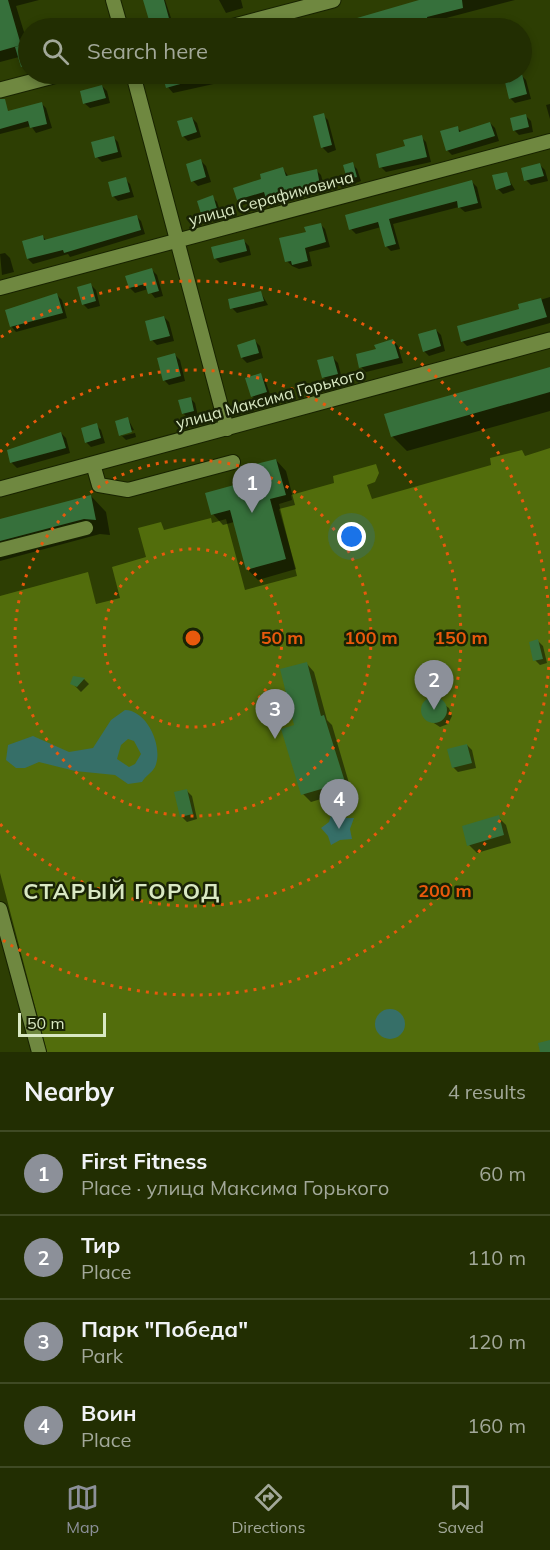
<!DOCTYPE html>
<meta charset="utf-8">
<style>
:root{--surface:#222e02;--page:#2a360c;--text:#f1f3f6;--muted:#a2a899;--line:#3f4a24;--accent:#8c9099}
body{margin:0;font-family:Mulish,sans-serif;background:var(--page);color:var(--text)}
.scale{position:absolute;left:18px;bottom:15px;width:88px;box-sizing:border-box;padding-left:6px;border:3px solid #d9e8c3;border-top:0;font-size:16px;line-height:21px;white-space:nowrap;color:#d9e8c3;-webkit-text-stroke:4px #192305;paint-order:stroke}
.you{position:absolute;left:352px;top:537px;width:21px;height:21px;margin:-15px;border:4px solid #fff;border-radius:50%;background:#1a73e8;box-shadow:0 0 0 9px #1a73e833}
.badge{display:grid;place-items:center;width:39px;height:39px;border-radius:50%;background:var(--accent);color:#fff;font-size:20px;font-weight:700}
.pin{position:absolute;translate:-50% -50px;filter:drop-shadow(0 2px 3px #0008)}
.pin::after{content:'';position:absolute;top:32px;width:21px;height:18px;background:inherit;clip-path:polygon(0 0,100% 0,50% 100%)}
.list{margin:0;padding:0;list-style:none}
h2{display:flex;justify-content:space-between;align-items:center;height:78px;margin:0;padding:0 24px;font-size:26px}
h2 small{font-size:20px;font-weight:400;color:var(--muted)}
.list li{display:grid;grid-template-columns:39px 1fr auto;gap:18px;align-items:center;box-sizing:border-box;height:84px;padding:0 24px;border-top:2px solid var(--line)}
.list b{display:block;font-size:22px;white-space:nowrap}
.list p{margin:0;font-size:20px;white-space:nowrap;color:var(--muted)}
.list em{font-size:20px;font-style:normal;color:var(--muted)}
.icon{flex:none;width:33px;height:33px;fill:none;stroke:currentColor;stroke-width:2;stroke-linecap:round;stroke-linejoin:round}
.map{position:relative;flex:none;width:550px;height:1052px;overflow:hidden}
.search{position:absolute;background:var(--surface);box-shadow:0 3px 9px #0003;left:18px;right:18px;top:18px;height:66px;display:flex;align-items:center;gap:15px;box-sizing:border-box;padding:0 21px;border-radius:33px;color:var(--muted);font-size:22px}
.sheet{height:414px;background:var(--surface)}
nav{display:flex;justify-content:space-around;align-items:center;box-sizing:border-box;height:84px;border-top:2px solid var(--line);background:var(--surface);font-size:16px;color:var(--muted)}
nav a{display:grid;justify-items:center;gap:3px}
nav .on{color:var(--accent)}
.map>svg:first-child{display:block}
.green{fill:#526d0c}
.water{fill:#366f68;fill-rule:evenodd}
.shadow{fill:#0007}
.building{fill:#36703b}
.lines{fill:none;stroke-linecap:round;stroke-linejoin:round}
.minor-casing{stroke:#182300;stroke-width:16}
.tertiary-casing{stroke:#182300;stroke-width:17}
.minor{stroke:#6f8840;stroke-width:14}
.tertiary{stroke:#6f8840;stroke-width:15}
.ring{fill:none;stroke:#e8590c;stroke-width:3;stroke-dasharray:3 6}
.labels{text-anchor:middle;stroke-width:5;stroke-linejoin:round;paint-order:stroke}
.street-label{font-size:16px;fill:#d9e8c3;stroke:#192305}
.district-label{font-size:22px;font-weight:bold;letter-spacing:1.5px;fill:#d9e8c3;stroke:#192305}
.centre{fill:#e8590c;stroke:#192305;stroke-width:3}
.ring-label{font-size:18px;text-anchor:middle;font-weight:bold;fill:#e8590c;stroke:#192305;stroke-width:5;stroke-linejoin:round;paint-order:stroke}
</style>
<div class="map">
<svg width="550" height="1052" viewBox="0 0 550 1052">
<rect width="100%" height="100%" fill="#2d3e03"/>
<!-- green -->
<path class="green" d="M550,448V1052H47L0,873V596L88,572L96,604L120,598L112,567L146,557L138,528L161,522L164,530L211,518L212,523L226,519L245,590L297,576L279,504L292,500L291,495L334,483L333,476L376,464L379,473L375,482L367,485L372,499L491,465L490,458L522,450L525,456Z"/>
<!-- water -->
<path class="water" d="M125,710C147,710 164,747 155,767C152,773 145,776 142,782L128,784L115,775L75,771L39,762L25,768H16L6,760L8,745L33,736L69,752L93,748L111,720ZM128,739L134,741L141,754L135,764L129,767L117,759L121,745Z
M332,811L342,818H354L350,829L352,839L340,840L331,845L328,836L321,828L329,822Z
M375 1024a15 15 0 1 1 30 0a15 15 0 1 1-30 0Z"/>
<!-- shadow -->
<path class="shadow" d="M0,0H39L16,6L28,45V63L25,64V67L28,66V73L22,66L19,57L0,62Z
M145,0H165L174,27L155,28Z
M219,0H241L243,8L226,13Z
M430,0H515L431,22L432,27L424,28H343L342,24Z
M98,25L102,28H86Z
M164,74H216L218,83L173,93L168,87Z
M521,75L526,80L531,99L515,103L510,98Z
M102,86L107,91L110,103L90,108L84,103Z
M41,103L46,108L52,128L36,133L31,126L0,134V115Z
M550,104V119L546,105Z
M323,115L328,120L336,150L328,153L323,148Z
M526,116L531,121L533,132L519,135L514,130Z
M192,118L197,123L201,137L188,141L183,136Z
M490,123L495,128L499,141L452,155L447,150L457,128L462,132Z
M113,137L118,142L122,157L102,162L97,157Z
M421,137L426,142L431,162L386,172L381,167Z
M201,161L206,166L211,182L198,186L193,181Z
M352,164L357,169L361,181L353,184L348,178Z
M540,165L545,170L548,181L531,185L526,180Z
M283,169L289,177L316,170L321,175L325,190L273,203L267,197L243,205L238,200Z
M505,173L515,190L503,194L498,189Z
M125,179L130,184L134,197L118,201L113,196Z
M472,182L477,187L482,208L465,212L459,207L393,224L400,249L391,251L386,246L381,227L356,234L351,229Z
M212,197L217,202L222,217L208,221L203,216Z
M136,216L141,221L145,234L70,257L68,254L33,264L28,259L43,237L47,241Z
M320,224L325,229L330,247L309,252L312,266L299,269L292,266L287,261L308,233Z
M244,241L249,246L251,255L220,263L215,258Z
M5,253L10,258L14,272L2,275L0,254Z
M152,270L157,275L163,296L155,298L148,289L135,293L130,288Z
M91,285L96,290L100,306L88,309L83,304Z
M261,293L268,305L237,313L232,308Z
M57,295L62,300L67,318L16,332L11,326Z
M550,297V323L467,346L462,341L521,310L520,306Z
M164,317L169,322L174,341L157,345L152,340Z
M436,330L441,335L445,351L429,356L424,351Z
M255,341L260,346L263,358L247,363L242,358Z
M393,341L398,346L403,363L366,372L361,367Z
M175,355L180,360L185,381L169,385L164,380Z
M333,358L338,363L342,379L329,382L323,377Z
M550,369V411L407,451L392,436Z
M260,375L265,380L271,397L257,401L252,396Z
M190,398L195,403L198,416L188,418L183,413Z
M128,419L134,430L122,433V436L121,435Z
M96,425L101,430L105,443L91,447L86,442Z
M61,433L66,438L70,453L17,468L12,463L8,451Z
M135,433L136,437L126,440L122,436Z
M276,460L286,471L295,505L279,509L296,569L258,580L247,569L234,522L223,525L213,514L258,480Z
M91,496L106,512L110,535L100,534L0,561V520Z
M538,641L543,646L547,663L540,665L535,660Z
M307,664L314,672L327,720L332,725L351,790L311,802L303,794L296,726Z
M73,679H84L89,684L81,692L72,683Z
M435,698L449,708L452,716L448,724L440,727L426,718L423,709L427,701Z
M467,745L472,750L476,768L458,772L453,767Z
M187,791L192,796L197,819L187,822L182,817L176,794Z
M498,817L506,825L511,843L477,853L469,845Z"/>
<!-- building -->
<path class="building" d="M0,0H8L21,45L0,51Z
M143,0H164L170,22L151,27Z
M419,0H462L463,8L427,17L428,22L404,27L403,23L383,28H333V25Z
M28,43V65L21,67L15,47Z
M162,74H209V76L166,88Z
M522,74L527,94L509,99L504,78Z
M102,85L106,98L83,104L80,91Z
M0,99H5L8,111L42,102L47,124L30,128L28,121L0,129Z
M324,113L332,145L321,148L313,116Z
M526,114L529,127L513,131L510,118Z
M192,117L197,132L182,137L177,121Z
M490,122L495,136L446,151L440,131L458,126L459,132Z
M422,135L427,157L379,168L376,154L405,146L403,140Z
M114,136L118,152L95,158L91,142Z
M201,159L206,177L191,182L186,164Z
M353,162L357,177L347,179L343,165Z
M540,163L544,176L524,181L521,168Z
M283,167L286,176L317,169L320,185L266,199L264,192L237,200L233,188L261,179L260,174Z
M507,172L511,185L496,190L492,175Z
M126,177L130,192L112,197L108,182Z
M472,180L478,203L458,208L457,201L389,219L396,244L385,247L378,222L349,230L345,215Z
M213,195L218,212L202,217L197,201Z
M137,215L141,230L64,253L63,250L27,259L22,241L43,235L44,240Z
M321,223L326,242L305,248L308,261L292,265L291,261L285,262L279,238L306,232L304,227Z
M244,239L247,251L214,259L211,247Z
M152,268L159,291L148,294L145,284L129,288L125,276Z
M91,283L96,301L82,305L77,287Z
M261,291L264,301L230,309L228,299Z
M57,293L63,313L10,327L5,310Z
M541,298L547,317L461,342L457,326L519,309L518,304Z
M164,316L170,336L150,341L145,321Z
M436,329L441,346L423,352L418,334Z
M255,339L259,353L241,358L237,345Z
M393,339L399,358L359,368L356,354L376,349L374,345Z
M175,353L181,376L163,381L157,358Z
M333,356L338,374L322,378L317,360Z
M550,367V392L391,437L384,414Z
M261,373L267,392L251,397L245,378Z
M191,397L194,411L182,414L178,400Z
M128,417L132,432L119,436L115,421Z
M97,423L101,438L85,443L81,428Z
M61,432L66,448L10,463L7,450Z
M276,459L286,495L270,499L286,559L246,570L230,510L211,515L205,493L256,479L252,465Z
M91,495L96,520L84,519L0,541V519Z
M538,639L543,659L533,661L529,642Z
M307,662L321,716L324,715L345,782L301,795L281,729L294,725L280,669Z
M73,676L85,678L77,687L70,684Z
M421 710a13 13 0 1 1 26 0a13 13 0 1 1-26 0Z
M467,744L472,763L452,768L447,749Z
M187,789L193,814L180,817L174,792Z
M499,815L504,835L467,846L462,826Z
M550,1040V1052H540L538,1043Z"/>
<g class="lines">
<!-- minor casing -->
<g class="minor-casing">
<path id="minor" d="M113,0L121,28
M133,74L227,429
M0,288L550,141
M93,464L99,485L128,490L233,462
M0,550L86,528
M0,909L39,1052"/>
</g>
<!-- tertiary casing -->
<g class="tertiary-casing">
<path id="tertiary" d="M227,28L333,0
M0,90L61,74
M0,489L550,340"/>
</g>
<!-- minor -->
<use href="#minor" class="minor"/>
<!-- tertiary -->
<use href="#tertiary" class="tertiary"/>
</g>
<!-- distance rings -->
<g class="ring">
<circle cx="193" cy="638" r="89"/>
<circle cx="193" cy="638" r="178"/>
<path d="M0 452A268 268 0 1 1 0 824"/>
<path d="M1 337A357 357 0 1 1 1 939"/>
</g>
<g class="labels">
<!-- street labels -->
<g class="street-label">
<text transform="translate(271 198) rotate(-15)" y="6">улица Серафимовича</text>
<text transform="translate(270 398) rotate(-15)" y="6">улица Максима Горького</text>
</g>
<!-- district labels -->
<g class="district-label">
<text x="122" y="899">СТАРЫЙ ГОРОД</text>
</g>
</g>
<circle cx="193" cy="638" r="9" class="centre"/>
<g class="ring-label">
<text x="282" y="644">50 m</text>
<text x="371" y="644">100 m</text>
<text x="461" y="644">150 m</text>
<text x="445" y="897">200 m</text>
</g>
</svg>
<div class="scale">50 m</div>
<div class="you"></div>
<div class="pin badge" style="left:252px;top:513px">1</div>
<div class="pin badge" style="left:434px;top:710px">2</div>
<div class="pin badge" style="left:275px;top:739px">3</div>
<div class="pin badge" style="left:339px;top:829px">4</div>
<div class="search"><svg class="icon" aria-label="search" viewBox="0 0 24 24"><circle cx="10" cy="10" r="6"/><path d="M15 15l6 6"/></svg>Search here</div>
</div>
<section class="sheet">
<h2>Nearby<small>4 results</small></h2>
<ul class="list">
<li><span class="badge">1</span><div><b>First Fitness</b><p>Place · улица Максима Горького</p></div><em>60 m</em></li>
<li><span class="badge">2</span><div><b>Тир</b><p>Place</p></div><em>110 m</em></li>
<li><span class="badge">3</span><div><b>Парк &quot;Победа&quot;</b><p>Park</p></div><em>120 m</em></li>
<li><span class="badge">4</span><div><b>Воин</b><p>Place</p></div><em>160 m</em></li>
</ul>
</section>
<nav>
<a class="on"><svg class="icon" aria-label="map" viewBox="0 0 24 24"><path d="M3 6l6-2 6 2 6-2v14l-6 2-6-2-6 2zM9 4v14M15 6v14"/></svg>Map</a>
<a><svg class="icon" aria-label="directions" viewBox="0 0 24 24"><path d="M12 3l9 9-9 9-9-9zM9 14v-3h6M13 9l2 2-2 2"/></svg>Directions</a>
<a><svg class="icon" aria-label="saved" viewBox="0 0 24 24"><path d="M7 4h10v16l-5-4-5 4z"/></svg>Saved</a>
</nav>
